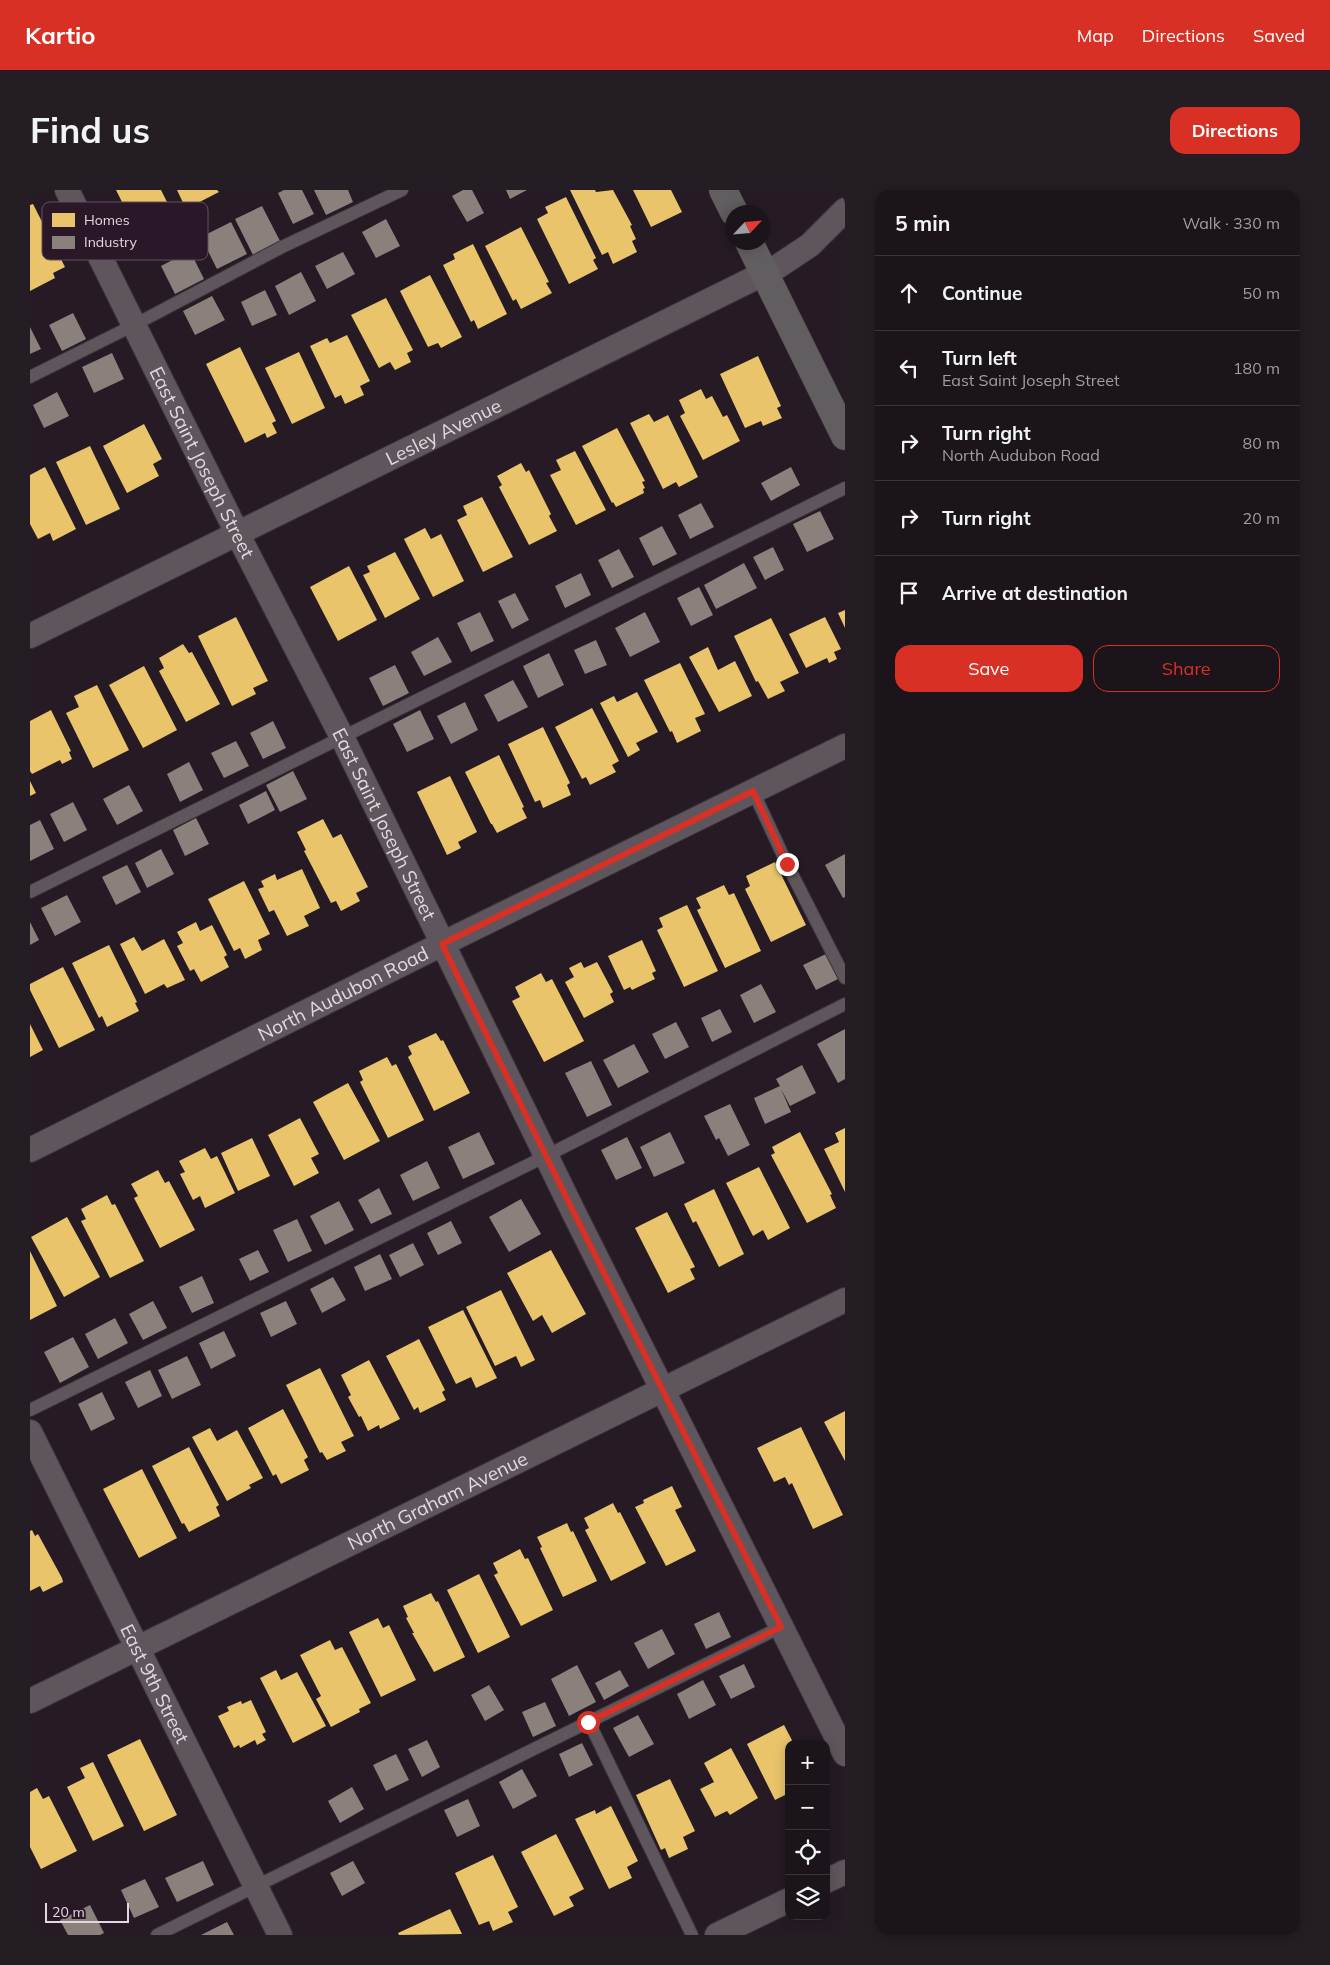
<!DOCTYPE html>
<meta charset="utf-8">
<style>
:root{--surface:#1c141b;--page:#251d24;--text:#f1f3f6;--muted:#a09ea3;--line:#3a333a;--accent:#d93025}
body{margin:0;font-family:Mulish,sans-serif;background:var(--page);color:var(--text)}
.controls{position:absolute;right:15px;bottom:15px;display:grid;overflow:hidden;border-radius:10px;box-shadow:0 2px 12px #0003}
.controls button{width:45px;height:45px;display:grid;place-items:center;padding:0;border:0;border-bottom:1px solid var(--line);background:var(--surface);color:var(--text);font:25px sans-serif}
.compass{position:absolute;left:695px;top:15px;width:45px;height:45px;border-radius:50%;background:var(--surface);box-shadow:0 2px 12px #0003;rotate:64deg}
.scale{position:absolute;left:15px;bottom:12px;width:84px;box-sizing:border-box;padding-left:5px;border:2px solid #e4d7e1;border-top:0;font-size:14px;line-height:18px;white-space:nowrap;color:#e4d7e1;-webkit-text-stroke:4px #2a1727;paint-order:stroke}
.stop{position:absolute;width:15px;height:15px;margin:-11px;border:4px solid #d93025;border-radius:50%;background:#fff}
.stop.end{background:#d93025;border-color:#fff;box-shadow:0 1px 5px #0008}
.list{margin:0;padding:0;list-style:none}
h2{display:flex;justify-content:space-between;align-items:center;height:65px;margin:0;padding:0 20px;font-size:21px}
h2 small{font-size:16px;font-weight:400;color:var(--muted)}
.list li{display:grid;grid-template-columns:32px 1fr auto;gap:15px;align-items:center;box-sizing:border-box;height:75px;padding:0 20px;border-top:1px solid var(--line)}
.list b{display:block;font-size:19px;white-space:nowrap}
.list p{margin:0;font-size:16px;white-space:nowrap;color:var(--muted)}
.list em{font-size:16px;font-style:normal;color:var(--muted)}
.actions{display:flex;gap:10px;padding:15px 20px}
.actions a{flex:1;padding:11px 0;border:1px solid var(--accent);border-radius:15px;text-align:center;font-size:18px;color:var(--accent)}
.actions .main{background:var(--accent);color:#fff}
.icon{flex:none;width:28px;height:28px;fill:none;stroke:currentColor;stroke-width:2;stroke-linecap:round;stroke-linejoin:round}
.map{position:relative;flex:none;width:815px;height:1745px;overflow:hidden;border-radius:15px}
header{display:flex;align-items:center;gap:30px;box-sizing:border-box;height:70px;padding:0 25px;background:var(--accent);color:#fff}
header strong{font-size:24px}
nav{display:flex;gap:28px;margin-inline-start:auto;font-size:18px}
.intro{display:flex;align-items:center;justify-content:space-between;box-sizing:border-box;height:120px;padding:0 30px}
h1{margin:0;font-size:35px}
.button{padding:12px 22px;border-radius:15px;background:var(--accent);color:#fff;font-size:18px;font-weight:700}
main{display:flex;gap:30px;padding:0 30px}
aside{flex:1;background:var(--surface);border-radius:15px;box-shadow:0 2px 12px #0003}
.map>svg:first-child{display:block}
.homes{fill:#e9c46a}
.industry{fill:#8a817c}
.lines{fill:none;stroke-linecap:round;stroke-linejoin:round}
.lane-casing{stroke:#3d353b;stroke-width:14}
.street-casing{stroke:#3d353b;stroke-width:26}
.secondary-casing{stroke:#3d353b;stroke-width:29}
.lane{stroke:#5f565d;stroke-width:12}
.street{stroke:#5f565d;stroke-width:24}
.secondary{stroke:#625d60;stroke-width:28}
.route{stroke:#d93025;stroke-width:6}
.labels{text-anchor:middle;stroke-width:5;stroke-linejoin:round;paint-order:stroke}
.street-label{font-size:19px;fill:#e4d7e1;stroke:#2a1727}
.key{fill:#2a1727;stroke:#62515f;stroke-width:1}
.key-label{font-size:14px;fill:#e4d7e1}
</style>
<header>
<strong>Kartio</strong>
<nav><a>Map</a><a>Directions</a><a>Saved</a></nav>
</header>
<div class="intro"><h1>Find us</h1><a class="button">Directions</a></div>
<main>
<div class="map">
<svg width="815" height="1745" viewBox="0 0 815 1745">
<rect width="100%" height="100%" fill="#261b24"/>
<!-- homes -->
<path class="homes" d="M86,0H131L146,30L128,39L132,47L114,56Z
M147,0H187L189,2L156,19Z
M540,0H565L566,2L583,0L602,35L600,36L606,49L602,51L607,62L583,74L578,62L572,65Z
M603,0H641L652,22L621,37Z
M536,7L566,68L563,70L568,79L539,94L507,29L518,23L515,17Z
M3,14L35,77L23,83L25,88L0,101V15Z
M491,37L519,92L516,93L522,103L491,119L486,109L483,111L455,56Z
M443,54L477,124L448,139L444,130L441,132L413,75L425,69L423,64Z
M400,85L432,147L411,158L408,153L398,157L370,101Z
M356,108L383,160L377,163L381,172L365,180L360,172L349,178L321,125Z
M317,145L340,191L330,196L334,205L315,214L311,205L305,208L280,156L297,148L300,153Z
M210,157L246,231L242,233L247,243L237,248L235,243L215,253L176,174Z
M269,162L295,218L262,234L235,178Z
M728,166L751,216L747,218L752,228L733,236L731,231L715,238L690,184Z
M671,199L676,209L682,206L693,227L697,225L710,251L673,270L650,226L655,223L649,210Z
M619,224L624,232L638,225L668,287L649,297L646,292L633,299L600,233Z
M114,234L132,269L123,274L129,286L97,303L73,256Z
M587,238L615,291L612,292L615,298L613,299L614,303L586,317L583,312L582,313L552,256Z
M60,256L90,319L56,335L26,272Z
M545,261L576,320L546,335L520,285L531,280L526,270Z
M491,273L496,282L499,280L521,324L519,326L527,341L499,355L469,297L472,295L467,286Z
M15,277L46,339L23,351L20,343L8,349L0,334V285Z
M452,307L483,367L453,382L427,330L437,325L433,316Z
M395,338L401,349L411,344L434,391L403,407L374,349Z
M365,362L390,409L355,428L333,385L340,382L337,376Z
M319,376L347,430L308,451L280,397Z
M815,420V438L808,423Z
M206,427L238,491L223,498L226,504L202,516L168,446Z
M795,427L811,459L804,462L807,469L799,473L797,468L776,478L759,444Z
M741,428L769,483L750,492L755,501L738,509L728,491L726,492L704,446Z
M153,454L159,463L162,462L190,514L156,532L129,481L134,478L129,468Z
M678,457L688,480L705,471L722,506L689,522L659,467Z
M650,473L675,524L665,528L671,541L647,553L642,541L640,542L614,490Z
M114,476L147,540L113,558L79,495Z
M67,495L99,560L63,578L36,523L49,517L44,506Z
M607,502L628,542L606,553L610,560L598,567L570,513L584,506L587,512Z
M562,518L589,571L582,575L586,582L560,595L556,587L552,589L525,537Z
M21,520L41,561L39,562L42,569L32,574L30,570L2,584L0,581V531Z
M513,537L540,593L537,595L541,605L513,618L510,610L505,612L478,554Z
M469,565L494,617L492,618L497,628L467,643L462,634H461L435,582Z
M420,586L447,642L428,652L431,658L417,665L387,602Z
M0,591L6,603L0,606Z
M293,629L303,648L311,644L338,697L326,703L330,711L311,721L306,711L301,713L274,661L276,660L267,642Z
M745,672L776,735L741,752L715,699L720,696L716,686Z
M272,679L290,718L274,726L279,736L257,746L244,720L239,722L228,699L234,697L231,691L245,684L247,690Z
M214,691L240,744L228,750L232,760L215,769L210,758L204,761L178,709Z
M694,695L699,705L704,703L731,761L695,778L667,720L671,718L666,708Z
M657,715L688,781L654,797L627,740L633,737L629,728Z
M166,732L170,741L182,735L197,765L194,767L199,777L171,792L164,779L160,781L147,756L153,753L147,742Z
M104,747L112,761L134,749L155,790L137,798L134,794L115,804L90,754Z
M612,750L626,781L622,783L625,789L602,800L600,797L594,800L578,766Z
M79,755L107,812L105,813L109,821L77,837L72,826L69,828L42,773Z
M551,772L554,778L567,772L583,802L580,804L584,812L554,828L535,792L544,787L539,778Z
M33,777L65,840L29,858L0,800V794Z
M511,783L516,792L522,789L554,851L514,872L482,811L490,807L485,797Z
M0,834L13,860L0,867Z
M406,843L411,851L413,850L440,903L404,921L378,867L382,864L378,856Z
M357,867L362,876L366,874L394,930L358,948L330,892L333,890L329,881Z
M318,893L350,951L314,970L283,912Z
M270,928L289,964L281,968L289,983L264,996L238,945Z
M815,938V1002L794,959L809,952L805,943Z
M770,942L802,1004L800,1005L806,1018L777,1033L741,965L745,963L742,957Z
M222,948L240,986L208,1001L191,963Z
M175,958L181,969L187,966L205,1003L175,1018L170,1006L163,1010L150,984L155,982L149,971Z
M729,977L760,1038L738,1050L733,1040L723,1046L696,993Z
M128,980L135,993L139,991L165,1040L130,1058L104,1008L108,1006L101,994Z
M684,999L714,1064L689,1077L666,1031L663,1033L654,1014Z
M77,1005L82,1015L85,1014L114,1071L80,1088L51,1031L56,1029L51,1019Z
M637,1022L665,1077L660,1079L665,1089L638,1103L605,1038Z
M37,1027L70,1087L34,1107L1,1047Z
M521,1060L556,1124L522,1143L512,1125L503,1131L477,1083Z
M0,1061L27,1116L0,1130Z
M471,1100L505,1170L491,1177L486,1166L465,1176L436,1117Z
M433,1120L467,1188L446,1198L441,1187L426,1194L398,1137Z
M389,1149L415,1200L412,1202L416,1210L390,1223L388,1217L384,1220L356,1166Z
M339,1170L370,1229L350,1239L349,1235L338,1241L331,1226L329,1227L318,1207L321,1205L311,1185Z
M290,1178L324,1246L311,1252L316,1261L297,1270L292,1262L290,1263L256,1195Z
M253,1219L278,1267L274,1270L279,1280L251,1294L246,1284L243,1286L218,1238Z
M815,1221V1271L794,1232Z
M771,1237L813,1325L783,1339L762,1293L759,1295L755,1287L744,1292L727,1258Z
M180,1238L187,1251L207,1240L233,1288L219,1295L221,1298L197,1311L162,1247Z
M159,1257L189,1315L186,1317L190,1326L159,1342L154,1333L152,1334L122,1276Z
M112,1279L147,1348L109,1368L73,1299Z
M642,1296L652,1317L645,1320L666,1361L636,1376L605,1317L614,1313L613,1310Z
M583,1313L588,1323L590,1322L616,1373L581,1391L555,1340L559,1338L554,1328Z
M537,1333L541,1342L543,1341L567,1391L533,1407L510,1358L512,1357L507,1347Z
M2,1340L5,1346L8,1344L32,1388L33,1392L13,1402L10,1396L0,1401V1341Z
M490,1359L495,1369L498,1368L523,1420L491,1436L464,1385L468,1383L463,1373Z
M449,1384L480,1447L448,1463L417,1400Z
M401,1403L406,1412L408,1411L435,1467L404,1482L382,1443H384L376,1428L378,1427L373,1416Z
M348,1428L353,1438L359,1435L386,1490L351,1507L319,1442Z
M300,1450L305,1460L312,1457L341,1513L329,1519L330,1522L301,1537L286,1509L291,1506L270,1465Z
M246,1480L251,1490L267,1482L296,1536L263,1553L230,1488Z
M221,1510L236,1542L232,1544L236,1550L227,1555L225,1550L210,1558L209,1555L204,1558L188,1526L199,1521L197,1517L211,1511L212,1514Z
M754,1535L764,1554H759V1603L745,1610L717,1554Z
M110,1549L147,1625L114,1641L77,1565Z
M701,1558L728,1608L700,1625L697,1621L685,1627L670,1599L684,1592L674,1573Z
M63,1572L94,1636L63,1651L37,1597L55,1588L50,1578Z
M640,1589L665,1641L653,1647L658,1659L639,1668L635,1658L631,1660L606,1605Z
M7,1598L13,1609L19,1606L47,1661L11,1679L0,1657V1602Z
M581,1616L608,1671L597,1677L602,1688L579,1699L545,1629L565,1620L566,1624Z
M526,1644L554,1699L539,1707L544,1716L524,1726L491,1662Z
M463,1665L488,1717L478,1722L483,1732L463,1741L459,1731L449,1735L425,1683Z
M420,1719L432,1744L369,1745L368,1743Z"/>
<!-- industry -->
<path class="industry" d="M254,0H272L284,24L263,34L248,3Z
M284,0H318L323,12L296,25Z
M433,0H442L454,23L437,32L422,6Z
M476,0H497L480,9Z
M232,16L250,51L223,65L205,29Z
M356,29L370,56L346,68L332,42Z
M201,32L217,64L187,79L171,47Z
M160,61L174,89L145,104L131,76Z
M313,62L325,84L297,99L285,76Z
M271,82L286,111L259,125L245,96Z
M235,100L247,125L222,136L211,112Z
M182,106L195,130L165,145L153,121Z
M43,123L56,149L32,161L19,135Z
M0,137L11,159L0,164Z
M82,163L94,189L64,203L52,177Z
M27,202L39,226L14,238L3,215Z
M761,277L770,295L741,311L731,293Z
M671,313L684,337L660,349L648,325Z
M790,321L804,349L777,362L763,334Z
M632,336L647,364L623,376L609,348Z
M743,357L754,380L735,390L723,367Z
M589,359L604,387L582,398L568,370Z
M714,373L727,398L686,419L674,395Z
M551,383L561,405L535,418L525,396Z
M669,397L683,425L661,436L647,408Z
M485,403L499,430L482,439L468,411Z
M450,422L464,451L441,462L427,433Z
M615,422L630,452L600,467L585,438Z
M408,447L422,472L394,486L381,462Z
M566,450L577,475L555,484L544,460Z
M519,463L534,495L508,508L493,476Z
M365,475L379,503L353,516L339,488Z
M483,490L498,517L468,532L454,505Z
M435,512L448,540L421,554L407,526Z
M390,520L404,549L377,562L363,534Z
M243,531L256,558L233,569L220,543Z
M206,551L219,576L194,588L181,563Z
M159,572L173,600L150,612L137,584Z
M263,581L277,609L250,622L236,595Z
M99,595L113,621L87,635L73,609Z
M236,601L245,620L218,634L209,615Z
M43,612L57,640L34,652L20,624Z
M166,628L179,654L155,666L143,640Z
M10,630L24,659L0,671V635Z
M131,659L144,684L117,698L105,673Z
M815,664V707L813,708L795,675Z
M97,675L111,702L86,715L72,687Z
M37,705L51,732L25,746L11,718Z
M0,732L9,750L0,755Z
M796,764L808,789L786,800L773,775Z
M731,794L746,822L724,833L710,805Z
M690,819L702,842L682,852L671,828Z
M646,832L659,857L635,869L622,844Z
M815,839V889L808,893L787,854Z
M604,854L619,882L588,898L573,870Z
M561,871L582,915L557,927L535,883Z
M772,875L786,903L760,916L751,899L761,922L735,934L724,908L750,896L746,889Z
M700,914L720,955L698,966L689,948L686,950L674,926Z
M449,942L465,974L433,989L418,957Z
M640,942L655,973L624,987L610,957Z
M597,947L612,978L586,990L571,960Z
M397,971L410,998L383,1011L370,985Z
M349,998L362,1024L341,1034L328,1010Z
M491,1009L511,1044L479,1062L459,1027Z
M309,1011L324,1040L295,1055L280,1026Z
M267,1029L282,1061L258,1072L243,1040Z
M421,1031L432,1053L408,1065L397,1043Z
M383,1053L394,1075L370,1087L359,1065Z
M228,1060L239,1082L220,1091L209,1069Z
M350,1064L362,1089L335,1101L324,1077Z
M172,1086L184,1113L162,1123L149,1097Z
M303,1087L316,1110L292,1123L280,1099Z
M123,1111L137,1138L113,1150L99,1124Z
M256,1111L267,1134L241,1147L230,1123Z
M85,1128L98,1153L68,1169L55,1144Z
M194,1141L206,1166L181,1179L169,1153Z
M43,1147L59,1177L30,1193L14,1162Z
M157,1166L171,1195L142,1209L128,1180Z
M120,1180L132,1206L108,1218L95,1192Z
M72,1202L85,1229L61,1241L48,1214Z
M689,1422L701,1447L676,1459L664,1434Z
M632,1439L645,1464L618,1479L604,1453Z
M714,1474L725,1497L701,1509L689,1486Z
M547,1475L566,1512L539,1526L521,1489Z
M590,1480L599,1496L574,1510L565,1493Z
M673,1490L686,1515L659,1529L647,1504Z
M459,1495L474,1520L455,1531L441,1505Z
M515,1512L526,1536L503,1547L492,1522Z
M608,1525L624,1554L599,1567L583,1538Z
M397,1550L410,1577L392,1587L378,1559Z
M552,1553L563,1575L539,1587L529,1564Z
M366,1564L379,1590L356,1601L343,1575Z
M492,1579L507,1606L483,1619L469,1592Z
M322,1597L334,1619L310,1633L298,1611Z
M438,1609L450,1636L427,1647L414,1620Z
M173,1671L184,1695L147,1712L135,1688Z
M323,1671L335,1693L312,1706L300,1683Z
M115,1689L129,1717L104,1728L91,1700Z
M60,1715L74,1743L70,1745H38L30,1730Z
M197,1732L204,1745H171Z"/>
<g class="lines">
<!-- lane casing -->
<g class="lane-casing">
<path id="lane" d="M0,187L104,135L252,57L372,0
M723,601L757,674L815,788
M0,702L815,298
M0,1220L516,966L815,814
M559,1532L662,1745
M127,1745L751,1437"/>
</g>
<!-- street casing -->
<g class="street-casing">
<g id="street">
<path id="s1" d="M37,0L207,343L312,547L544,1023L815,1564"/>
<path id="s2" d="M0,446L747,77L780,55L815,20"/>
<path id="s3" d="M0,960L412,754L815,556"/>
<path id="s4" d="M0,1242L250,1745"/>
<path id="s5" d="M0,1511L815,1110"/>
<path d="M796,1691L815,1682"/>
<path d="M687,1745L759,1710"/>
</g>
</g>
<!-- secondary casing -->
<g class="secondary-casing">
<path id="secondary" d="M693,0L704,22
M719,52L815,246"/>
</g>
<!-- lane -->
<use href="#lane" class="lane"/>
<!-- street -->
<use href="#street" class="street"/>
<!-- secondary -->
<use href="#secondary" class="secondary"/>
</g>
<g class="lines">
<!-- route -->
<path class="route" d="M558,1532L751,1437L544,1023L412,754L723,601L757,674"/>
</g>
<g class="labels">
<!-- street labels -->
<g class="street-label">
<text dy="7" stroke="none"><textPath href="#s2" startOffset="461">Lesley Avenue</textPath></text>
<text dy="7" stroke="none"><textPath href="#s1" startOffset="304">East Saint Joseph Street</textPath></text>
<text dy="7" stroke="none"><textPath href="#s1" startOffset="709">East Saint Joseph Street</textPath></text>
<text dy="7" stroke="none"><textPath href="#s3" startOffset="350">North Audubon Road</textPath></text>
<text dy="7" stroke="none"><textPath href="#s5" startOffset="454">North Graham Avenue</textPath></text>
<text dy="7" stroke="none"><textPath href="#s4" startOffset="281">East 9th Street</textPath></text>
</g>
</g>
<!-- legend -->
<rect x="12" y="12" width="166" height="58" rx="8" class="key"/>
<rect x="22" y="23" width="23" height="14" fill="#e9c46a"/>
<rect x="22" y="46" width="23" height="13" fill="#8a817c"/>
<g class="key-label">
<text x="54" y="35">Homes</text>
<text x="54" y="57">Industry</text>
</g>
</svg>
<div class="controls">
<button>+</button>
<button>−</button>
<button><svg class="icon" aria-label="locate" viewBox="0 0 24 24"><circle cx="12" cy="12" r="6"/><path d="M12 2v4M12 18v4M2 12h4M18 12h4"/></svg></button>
<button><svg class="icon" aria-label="layers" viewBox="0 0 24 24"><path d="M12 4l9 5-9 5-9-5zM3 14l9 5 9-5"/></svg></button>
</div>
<svg class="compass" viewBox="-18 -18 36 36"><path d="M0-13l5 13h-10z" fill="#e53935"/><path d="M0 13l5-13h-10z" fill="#a09ea3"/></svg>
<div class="scale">20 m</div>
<div class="stop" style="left:558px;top:1532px"></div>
<div class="stop end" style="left:757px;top:674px"></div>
</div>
<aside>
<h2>5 min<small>Walk · 330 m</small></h2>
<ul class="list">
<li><svg class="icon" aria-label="ahead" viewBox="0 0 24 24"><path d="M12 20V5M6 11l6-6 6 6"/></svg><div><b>Continue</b></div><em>50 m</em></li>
<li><svg class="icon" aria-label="left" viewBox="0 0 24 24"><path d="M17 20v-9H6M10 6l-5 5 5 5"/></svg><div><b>Turn left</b><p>East Saint Joseph Street</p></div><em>180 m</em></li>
<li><svg class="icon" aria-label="right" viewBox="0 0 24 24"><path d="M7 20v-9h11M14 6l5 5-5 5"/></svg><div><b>Turn right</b><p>North Audubon Road</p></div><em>80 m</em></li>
<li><svg class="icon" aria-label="right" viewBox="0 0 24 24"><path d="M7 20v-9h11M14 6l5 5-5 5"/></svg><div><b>Turn right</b></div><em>20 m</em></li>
<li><svg class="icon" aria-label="arrive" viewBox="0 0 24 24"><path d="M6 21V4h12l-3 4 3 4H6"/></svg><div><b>Arrive at destination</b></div></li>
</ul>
<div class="actions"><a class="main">Save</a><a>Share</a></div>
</aside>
</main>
